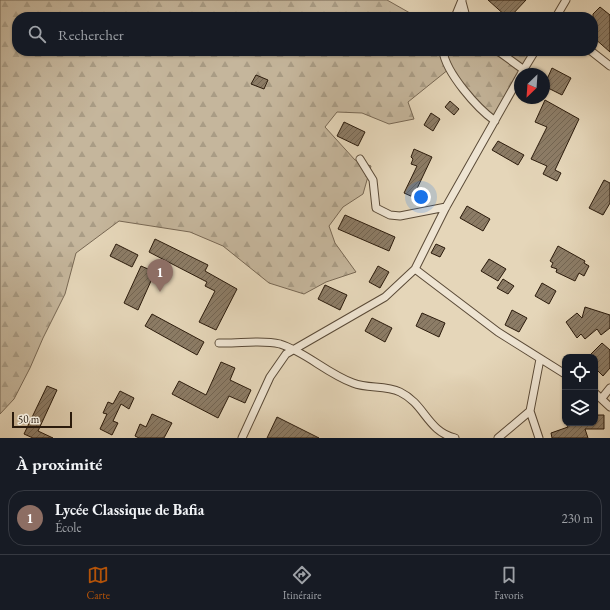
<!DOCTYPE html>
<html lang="fr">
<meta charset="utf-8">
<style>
:root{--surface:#171b24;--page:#242831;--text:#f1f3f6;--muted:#9ea1a6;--line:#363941;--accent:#b45309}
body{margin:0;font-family:"EB Garamond",serif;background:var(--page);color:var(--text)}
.controls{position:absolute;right:12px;bottom:12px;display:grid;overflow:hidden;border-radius:8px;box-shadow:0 1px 3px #0004}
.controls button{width:36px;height:36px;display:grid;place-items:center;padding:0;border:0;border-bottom:1px solid var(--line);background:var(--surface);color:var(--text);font:20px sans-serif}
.compass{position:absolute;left:514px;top:68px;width:36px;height:36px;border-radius:50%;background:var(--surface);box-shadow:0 1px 3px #0004;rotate:205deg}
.scale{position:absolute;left:12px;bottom:10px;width:60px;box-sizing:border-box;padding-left:4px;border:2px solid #2b1b0c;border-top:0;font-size:11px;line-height:14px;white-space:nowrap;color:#2b1b0c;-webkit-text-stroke:3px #eee4d2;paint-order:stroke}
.you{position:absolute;left:421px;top:197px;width:14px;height:14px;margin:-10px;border:3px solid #fff;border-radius:50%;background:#1a73e8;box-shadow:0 0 0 6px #1a73e833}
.badge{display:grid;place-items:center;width:26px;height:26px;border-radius:50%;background:var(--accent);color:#fff;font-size:13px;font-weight:700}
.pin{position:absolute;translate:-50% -33px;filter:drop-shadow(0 1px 2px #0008)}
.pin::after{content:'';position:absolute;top:21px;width:14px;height:12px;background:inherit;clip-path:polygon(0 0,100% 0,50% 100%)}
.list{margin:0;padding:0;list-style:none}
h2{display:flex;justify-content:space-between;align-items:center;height:52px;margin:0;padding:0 16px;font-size:17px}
h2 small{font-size:13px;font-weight:400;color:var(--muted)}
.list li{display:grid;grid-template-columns:26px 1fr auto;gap:12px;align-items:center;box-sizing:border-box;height:56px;margin:0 8px 8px;padding:0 8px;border:1px solid var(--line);border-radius:16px}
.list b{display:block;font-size:15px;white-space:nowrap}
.list p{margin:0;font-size:13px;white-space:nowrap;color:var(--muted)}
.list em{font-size:13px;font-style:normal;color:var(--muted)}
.icon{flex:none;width:22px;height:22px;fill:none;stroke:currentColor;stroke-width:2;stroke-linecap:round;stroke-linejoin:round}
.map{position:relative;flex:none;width:610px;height:438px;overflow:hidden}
.search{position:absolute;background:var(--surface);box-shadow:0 1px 3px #0004;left:12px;right:12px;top:12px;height:44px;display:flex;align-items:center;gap:10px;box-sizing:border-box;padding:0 14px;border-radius:16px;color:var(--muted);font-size:15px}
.sheet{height:116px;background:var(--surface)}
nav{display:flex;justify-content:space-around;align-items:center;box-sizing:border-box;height:56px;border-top:1px solid var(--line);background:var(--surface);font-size:11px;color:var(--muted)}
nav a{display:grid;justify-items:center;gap:2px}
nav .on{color:var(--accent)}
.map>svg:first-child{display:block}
.forest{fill:url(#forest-firs);stroke:#786854}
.building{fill:url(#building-hatch);stroke:#2b1b0c}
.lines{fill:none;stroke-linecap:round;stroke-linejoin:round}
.street-casing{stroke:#5a4a37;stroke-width:9}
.street{stroke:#eee4d2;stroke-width:7}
</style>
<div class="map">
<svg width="610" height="438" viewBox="0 0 610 438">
<defs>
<pattern id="forest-firs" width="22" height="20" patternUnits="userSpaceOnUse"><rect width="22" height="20" fill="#c5b69c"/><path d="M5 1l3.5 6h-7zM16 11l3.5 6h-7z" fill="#a99c85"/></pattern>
<pattern id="building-hatch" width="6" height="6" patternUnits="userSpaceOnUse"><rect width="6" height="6" fill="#8c7c66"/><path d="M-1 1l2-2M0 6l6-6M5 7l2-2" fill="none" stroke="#736552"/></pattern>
</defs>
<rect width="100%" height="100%" fill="#e5d6b9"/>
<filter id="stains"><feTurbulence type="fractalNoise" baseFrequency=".005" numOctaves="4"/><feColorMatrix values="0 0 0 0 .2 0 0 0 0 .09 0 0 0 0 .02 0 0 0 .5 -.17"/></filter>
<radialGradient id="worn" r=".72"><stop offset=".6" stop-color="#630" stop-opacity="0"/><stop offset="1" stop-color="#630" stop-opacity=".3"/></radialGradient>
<!-- forest -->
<path class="forest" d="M0,0H387L417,17H17V51H537L495,122L449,69L408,102L414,119L389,124L362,113L337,112L325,127L355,160L371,166L363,194L343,207L329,226L335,243L356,272L326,282L304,294L269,283L223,246L190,232L119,221L76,253L65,294L43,338L30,368L14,399L0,414Z"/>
<!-- building -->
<path class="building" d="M488,0H526L510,17H507Z
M600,7L610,15V52L593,37V14Z
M552,68L571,78L562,95L544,86Z
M256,75L268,80L264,89L251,84Z
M545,100L579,119L555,170L561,173L557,181L543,174L547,166L531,159L547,127L535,122Z
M450,101L459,109L454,115L445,107Z
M431,113L440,119L433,131L424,125Z
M344,122L365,132L358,146L337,136Z
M498,141L524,155L518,165L492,150Z
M414,149L432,157L413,197L404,193L417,166L411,164L413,159L411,157Z
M604,180L610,183V203L603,215L589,208Z
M467,206L490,219L483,231L460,218Z
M345,215L395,237L389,251L338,229Z
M155,239L208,265L205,271L237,289L216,330L199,322L215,291L205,286L207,282L149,252Z
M116,244L138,255L132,267L110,256Z
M436,244L445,248L440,257L431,253Z
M558,246L585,261L584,263L589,266L584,276L579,273L575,281L556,272L557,269L551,267L553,263L550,261Z
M489,259L506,269L498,281L481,271Z
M141,266L155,272L138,310L124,303Z
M378,266L389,272L380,288L369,282Z
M503,279L514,286L508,294L497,288Z
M542,283L556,291L549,304L535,296Z
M325,285L347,295L340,310L318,299Z
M585,307L610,315V328L601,335L597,329L585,339L581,334L577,338L566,322L577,313L582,318Z
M512,310L527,318L519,332L505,325Z
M422,313L445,323L439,337L416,326Z
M152,314L204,342L197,355L145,326Z
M372,318L392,328L385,342L365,331Z
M602,343L610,350V368L603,376L595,368V357H588Z
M221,362L235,368L230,380L251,390L245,403L229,396L218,418L172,394L179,381L206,395Z
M47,386L57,390L38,431L53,438H33L24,434Z
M120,391L134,398L129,409L121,404L113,421L118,423L112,435L100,429L107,414L103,413L108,402L113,404Z
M152,414L172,423L164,438H139L135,436L140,424L146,427Z
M595,415H604V429H585L588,438H552L551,433L568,427L566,423H595Z
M277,417L319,438H267Z"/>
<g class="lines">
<!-- street casing -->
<g class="street-casing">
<path id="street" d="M462,2L466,17
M455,17L462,0
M556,17L566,0
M443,51C446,73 477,108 495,121
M498,51L524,70
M591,51L610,66
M521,74L535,51
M520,76L446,207L415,269L498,332L565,374
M360,159L373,180L376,208L390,215L400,216L446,207
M219,343C238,344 261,339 280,344C306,352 326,373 353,383C368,389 385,385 400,392C425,404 427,431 455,438
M595,393L610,407
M602,398L610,388
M530,411L539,438
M242,438L270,377L286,354L385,297L415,269
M498,438L530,411L540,359"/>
</g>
<!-- street -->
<use href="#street" class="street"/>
</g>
<rect width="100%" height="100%" filter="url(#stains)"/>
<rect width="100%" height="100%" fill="url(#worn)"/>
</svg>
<div class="controls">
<button><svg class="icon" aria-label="locate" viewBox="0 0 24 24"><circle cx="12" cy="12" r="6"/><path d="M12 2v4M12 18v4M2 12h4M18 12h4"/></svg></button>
<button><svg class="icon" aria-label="layers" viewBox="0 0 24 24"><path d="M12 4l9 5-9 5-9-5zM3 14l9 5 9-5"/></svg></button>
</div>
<svg class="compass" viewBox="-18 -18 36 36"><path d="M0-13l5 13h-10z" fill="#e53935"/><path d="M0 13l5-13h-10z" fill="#9ea1a6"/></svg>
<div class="scale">50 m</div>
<div class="you"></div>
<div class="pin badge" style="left:160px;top:292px;background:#8d6e63">1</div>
<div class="search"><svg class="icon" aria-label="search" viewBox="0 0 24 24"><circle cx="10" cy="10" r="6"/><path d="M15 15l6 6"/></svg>Rechercher</div>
</div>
<section class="sheet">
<h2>À proximité<small></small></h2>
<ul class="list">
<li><span class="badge" style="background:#8d6e63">1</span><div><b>Lycée Classique de Bafia</b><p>École</p></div><em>230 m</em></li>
</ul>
</section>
<nav>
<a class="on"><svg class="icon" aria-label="map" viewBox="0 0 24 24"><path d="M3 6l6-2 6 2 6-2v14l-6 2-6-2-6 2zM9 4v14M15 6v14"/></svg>Carte</a>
<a><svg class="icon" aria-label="directions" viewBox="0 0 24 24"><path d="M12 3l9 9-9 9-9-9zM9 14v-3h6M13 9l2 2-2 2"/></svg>Itinéraire</a>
<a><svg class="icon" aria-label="saved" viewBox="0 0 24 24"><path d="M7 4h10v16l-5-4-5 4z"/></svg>Favoris</a>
</nav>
